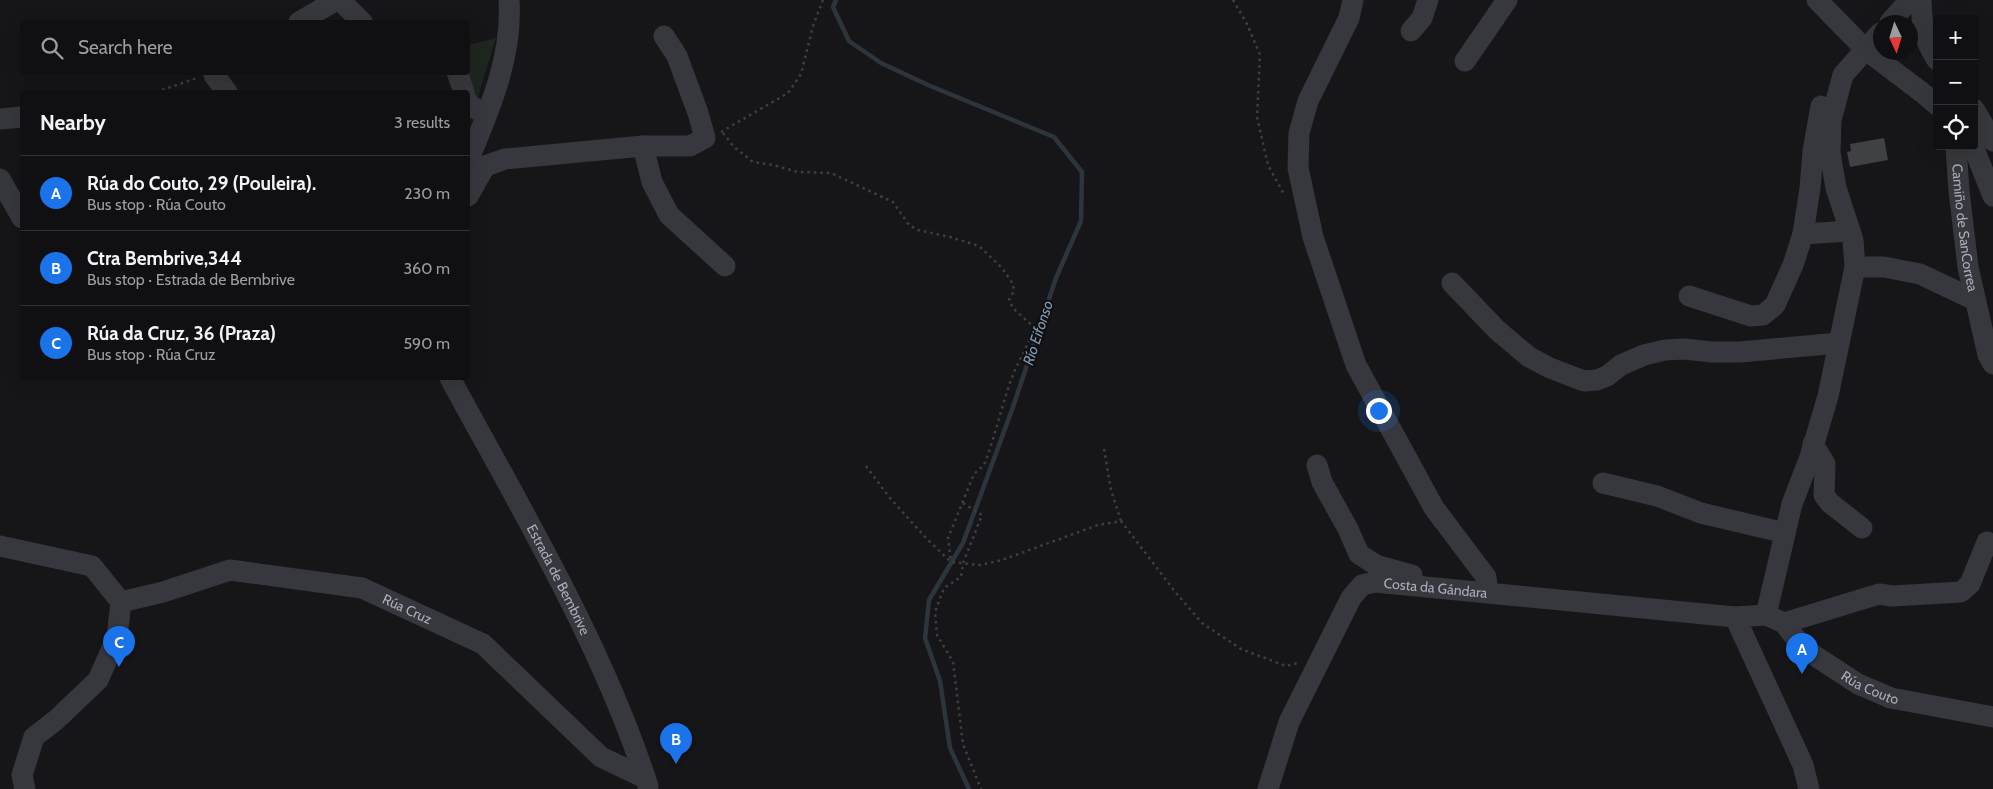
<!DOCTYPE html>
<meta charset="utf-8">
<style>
:root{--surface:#101012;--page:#19191b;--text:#f1f3f6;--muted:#9c9d9f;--line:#303032;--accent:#1a73e8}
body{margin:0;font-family:Cabin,sans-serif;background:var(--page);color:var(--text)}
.controls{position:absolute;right:15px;top:15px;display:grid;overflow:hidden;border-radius:5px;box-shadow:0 5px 20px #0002}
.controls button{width:45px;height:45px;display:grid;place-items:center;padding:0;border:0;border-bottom:1px solid var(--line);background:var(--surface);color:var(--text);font:25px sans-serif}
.compass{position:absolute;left:1873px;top:15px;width:45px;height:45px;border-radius:50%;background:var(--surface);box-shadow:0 5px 20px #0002;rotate:176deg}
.you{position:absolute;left:1378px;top:410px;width:18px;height:18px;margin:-12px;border:4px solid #fff;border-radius:50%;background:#1a73e8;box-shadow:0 0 0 8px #1a73e833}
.badge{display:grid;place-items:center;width:32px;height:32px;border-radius:50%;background:var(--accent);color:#fff;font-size:16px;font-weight:700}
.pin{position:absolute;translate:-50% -41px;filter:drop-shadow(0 1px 2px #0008)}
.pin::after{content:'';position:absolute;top:26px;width:18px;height:15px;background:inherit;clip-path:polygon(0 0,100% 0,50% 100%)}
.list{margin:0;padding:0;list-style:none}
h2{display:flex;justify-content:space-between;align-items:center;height:65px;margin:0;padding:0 20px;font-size:21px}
h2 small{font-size:16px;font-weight:400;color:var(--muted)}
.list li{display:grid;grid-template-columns:32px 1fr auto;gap:15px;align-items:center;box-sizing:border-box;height:75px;padding:0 20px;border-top:1px solid var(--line)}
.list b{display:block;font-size:19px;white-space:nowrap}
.list p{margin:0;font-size:16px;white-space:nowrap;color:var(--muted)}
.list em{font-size:16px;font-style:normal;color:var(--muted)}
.icon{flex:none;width:28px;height:28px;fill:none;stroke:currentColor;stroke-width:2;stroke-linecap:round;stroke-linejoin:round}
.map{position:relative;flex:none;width:1993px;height:789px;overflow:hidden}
.search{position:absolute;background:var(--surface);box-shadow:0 5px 20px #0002;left:20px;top:20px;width:450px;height:55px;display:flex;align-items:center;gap:12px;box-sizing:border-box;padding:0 18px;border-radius:5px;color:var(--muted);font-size:19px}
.panel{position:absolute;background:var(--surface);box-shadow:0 5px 20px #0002;left:20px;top:90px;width:450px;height:290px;border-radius:5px}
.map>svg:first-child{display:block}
.green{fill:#1e261f}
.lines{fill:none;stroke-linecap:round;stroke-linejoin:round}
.stream{stroke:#2c353c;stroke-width:4.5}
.building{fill:#404145}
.path{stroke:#3d3f44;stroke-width:2.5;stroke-dasharray:2.5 4;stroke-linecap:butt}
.minor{stroke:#37383d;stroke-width:21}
.labels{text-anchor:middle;stroke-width:4.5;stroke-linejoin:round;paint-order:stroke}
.street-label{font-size:14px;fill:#a8adb8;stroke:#111113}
.water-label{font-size:15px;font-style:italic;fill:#7f9bb3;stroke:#111113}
</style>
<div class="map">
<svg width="1993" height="789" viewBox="0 0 1993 789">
<rect width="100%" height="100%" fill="#161618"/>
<!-- green -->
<path class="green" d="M496,38L477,100L470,98L468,45Z"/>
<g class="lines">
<!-- stream -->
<path class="stream" d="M836,0L833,7L849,41L881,63L928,85L1054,137L1082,172L1081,221L1056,278L1013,407L963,543L929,600L925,638L940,681L950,748L969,789"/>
</g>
<!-- building -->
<path class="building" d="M1884,138L1888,160L1850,167L1847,152L1851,151L1850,144Z"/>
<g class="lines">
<!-- path -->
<path class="path" d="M1233,0L1247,24L1260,55L1257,117L1268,165L1285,196
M156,92L197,78
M721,132L788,93L801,74L813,26L823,0
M723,133L734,147L753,162L773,165L798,172L831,173L893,202L909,225L918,230L950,237L979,246L1002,268L1013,284L1014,291L1009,300C1014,313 1025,317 1033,327C1030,345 1017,362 1011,380C1001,408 995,437 984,465L974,474L948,538L951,562
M1104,449L1111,490L1121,521
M866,466L889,497L926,538L951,562L980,565L1002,560L1098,525L1121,521L1176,593L1202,623L1241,649L1286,666L1298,663
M963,503L982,515L963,563L961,577L944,588L935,612L937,635L953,662L963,744L981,789"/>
<!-- minor -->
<g class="minor">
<path d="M340,0L362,22"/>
<path d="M1353,0L1349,18L1308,101L1299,133L1298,168L1313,237L1356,365L1434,508L1486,577L1488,593"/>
<path d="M1817,0L1866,50L1924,94L1937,105"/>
<path d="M1921,0C1922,26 1923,38 1937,60"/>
<path d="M299,22L337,0"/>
<path d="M1890,22L1910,0"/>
<path d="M1411,31L1422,18L1428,0"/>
<path d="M1465,61L1507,0"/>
<path d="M217,72L214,75L227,92"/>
<path d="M457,72L464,92"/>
<path d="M468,102V104L486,115"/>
<path d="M1974,109L1993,141"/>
<path d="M0,119L22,117"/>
<path d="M643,146L652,182L669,215L725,266"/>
<path id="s1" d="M1956,146L1959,191L1968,267L1988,355L1993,364"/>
<path d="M1973,146L1993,196"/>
<path d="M468,161C489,111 513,56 509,0"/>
<path d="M0,179L22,218"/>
<path d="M468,196L485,166L505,159L643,146H690L705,138L698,113L677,56L664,36"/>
<path d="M1803,234L1850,231"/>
<path d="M1855,267H1884L1920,274L1975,300"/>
<path d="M1452,283L1497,330L1529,357L1550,368L1584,381L1597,380L1607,376L1621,365L1644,355L1665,350L1684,349L1712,352H1740L1839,343"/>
<path d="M1689,296L1751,316L1763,315L1775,305L1793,265L1803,234L1810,188L1813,151L1821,106"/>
<path id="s2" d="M450,378C522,511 601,642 648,786"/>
<path d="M1813,444L1825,464L1824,495L1830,503L1862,528"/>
<path d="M1317,465L1322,482L1348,529L1359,554L1376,565L1412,575"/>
<path d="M1603,483L1657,496L1701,513L1785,533"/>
<path d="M0,546L92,566L121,602"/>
<path d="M1766,615L1792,504L1810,457L1828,396L1855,267L1853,240L1836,188L1830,153L1831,120L1843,75L1880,33"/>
<path d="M1784,623L1879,594L1892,596L1961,592L1970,584L1987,542L1993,545"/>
<path id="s3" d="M25,789L22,775L34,737L56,720L98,680L117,637L121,602L163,592L230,570L362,588L483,644L601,757L645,778"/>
<path id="s4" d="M1268,789L1289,722L1351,598L1362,585L1375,582L1735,617"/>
<path id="s5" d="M1809,789L1803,765L1735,617L1766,615L1784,623L1803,648L1858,684L1891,698L1993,717"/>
</g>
</g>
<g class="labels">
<!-- street labels -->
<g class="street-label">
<text dy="5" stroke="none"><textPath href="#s1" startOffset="82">Camiño de SanCorrea</textPath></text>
<text dy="5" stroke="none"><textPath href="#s2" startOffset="229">Estrada de Bembrive</textPath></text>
<text dy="5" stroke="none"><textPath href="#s4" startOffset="300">Costa da Gándara</textPath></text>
<text dy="5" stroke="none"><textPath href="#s3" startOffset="519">Rúa Cruz</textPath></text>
<text dy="5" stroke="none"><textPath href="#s5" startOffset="348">Rúa Couto</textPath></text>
</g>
<!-- water labels -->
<g class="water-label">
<text transform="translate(1038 333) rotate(-72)" y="5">Río Eifonso</text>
</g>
</g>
</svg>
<div class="controls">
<button>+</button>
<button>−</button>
<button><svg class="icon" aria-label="locate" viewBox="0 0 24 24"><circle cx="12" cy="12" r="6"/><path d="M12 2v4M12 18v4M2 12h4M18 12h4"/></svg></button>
</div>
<svg class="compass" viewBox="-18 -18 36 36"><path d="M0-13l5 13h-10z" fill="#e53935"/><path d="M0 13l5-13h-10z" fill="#9c9d9f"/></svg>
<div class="you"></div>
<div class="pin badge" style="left:1802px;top:674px">A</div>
<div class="pin badge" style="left:676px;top:764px">B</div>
<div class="pin badge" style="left:119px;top:667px">C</div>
<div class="search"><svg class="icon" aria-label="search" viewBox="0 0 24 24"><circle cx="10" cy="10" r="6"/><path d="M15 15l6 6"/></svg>Search here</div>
<section class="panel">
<h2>Nearby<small>3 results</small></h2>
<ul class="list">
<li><span class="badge">A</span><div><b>Rúa do Couto, 29 (Pouleira).</b><p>Bus stop · Rúa Couto</p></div><em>230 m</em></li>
<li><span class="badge">B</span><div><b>Ctra Bembrive,344</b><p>Bus stop · Estrada de Bembrive</p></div><em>360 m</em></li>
<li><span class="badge">C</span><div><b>Rúa da Cruz, 36 (Praza)</b><p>Bus stop · Rúa Cruz</p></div><em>590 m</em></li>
</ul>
</section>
</div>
